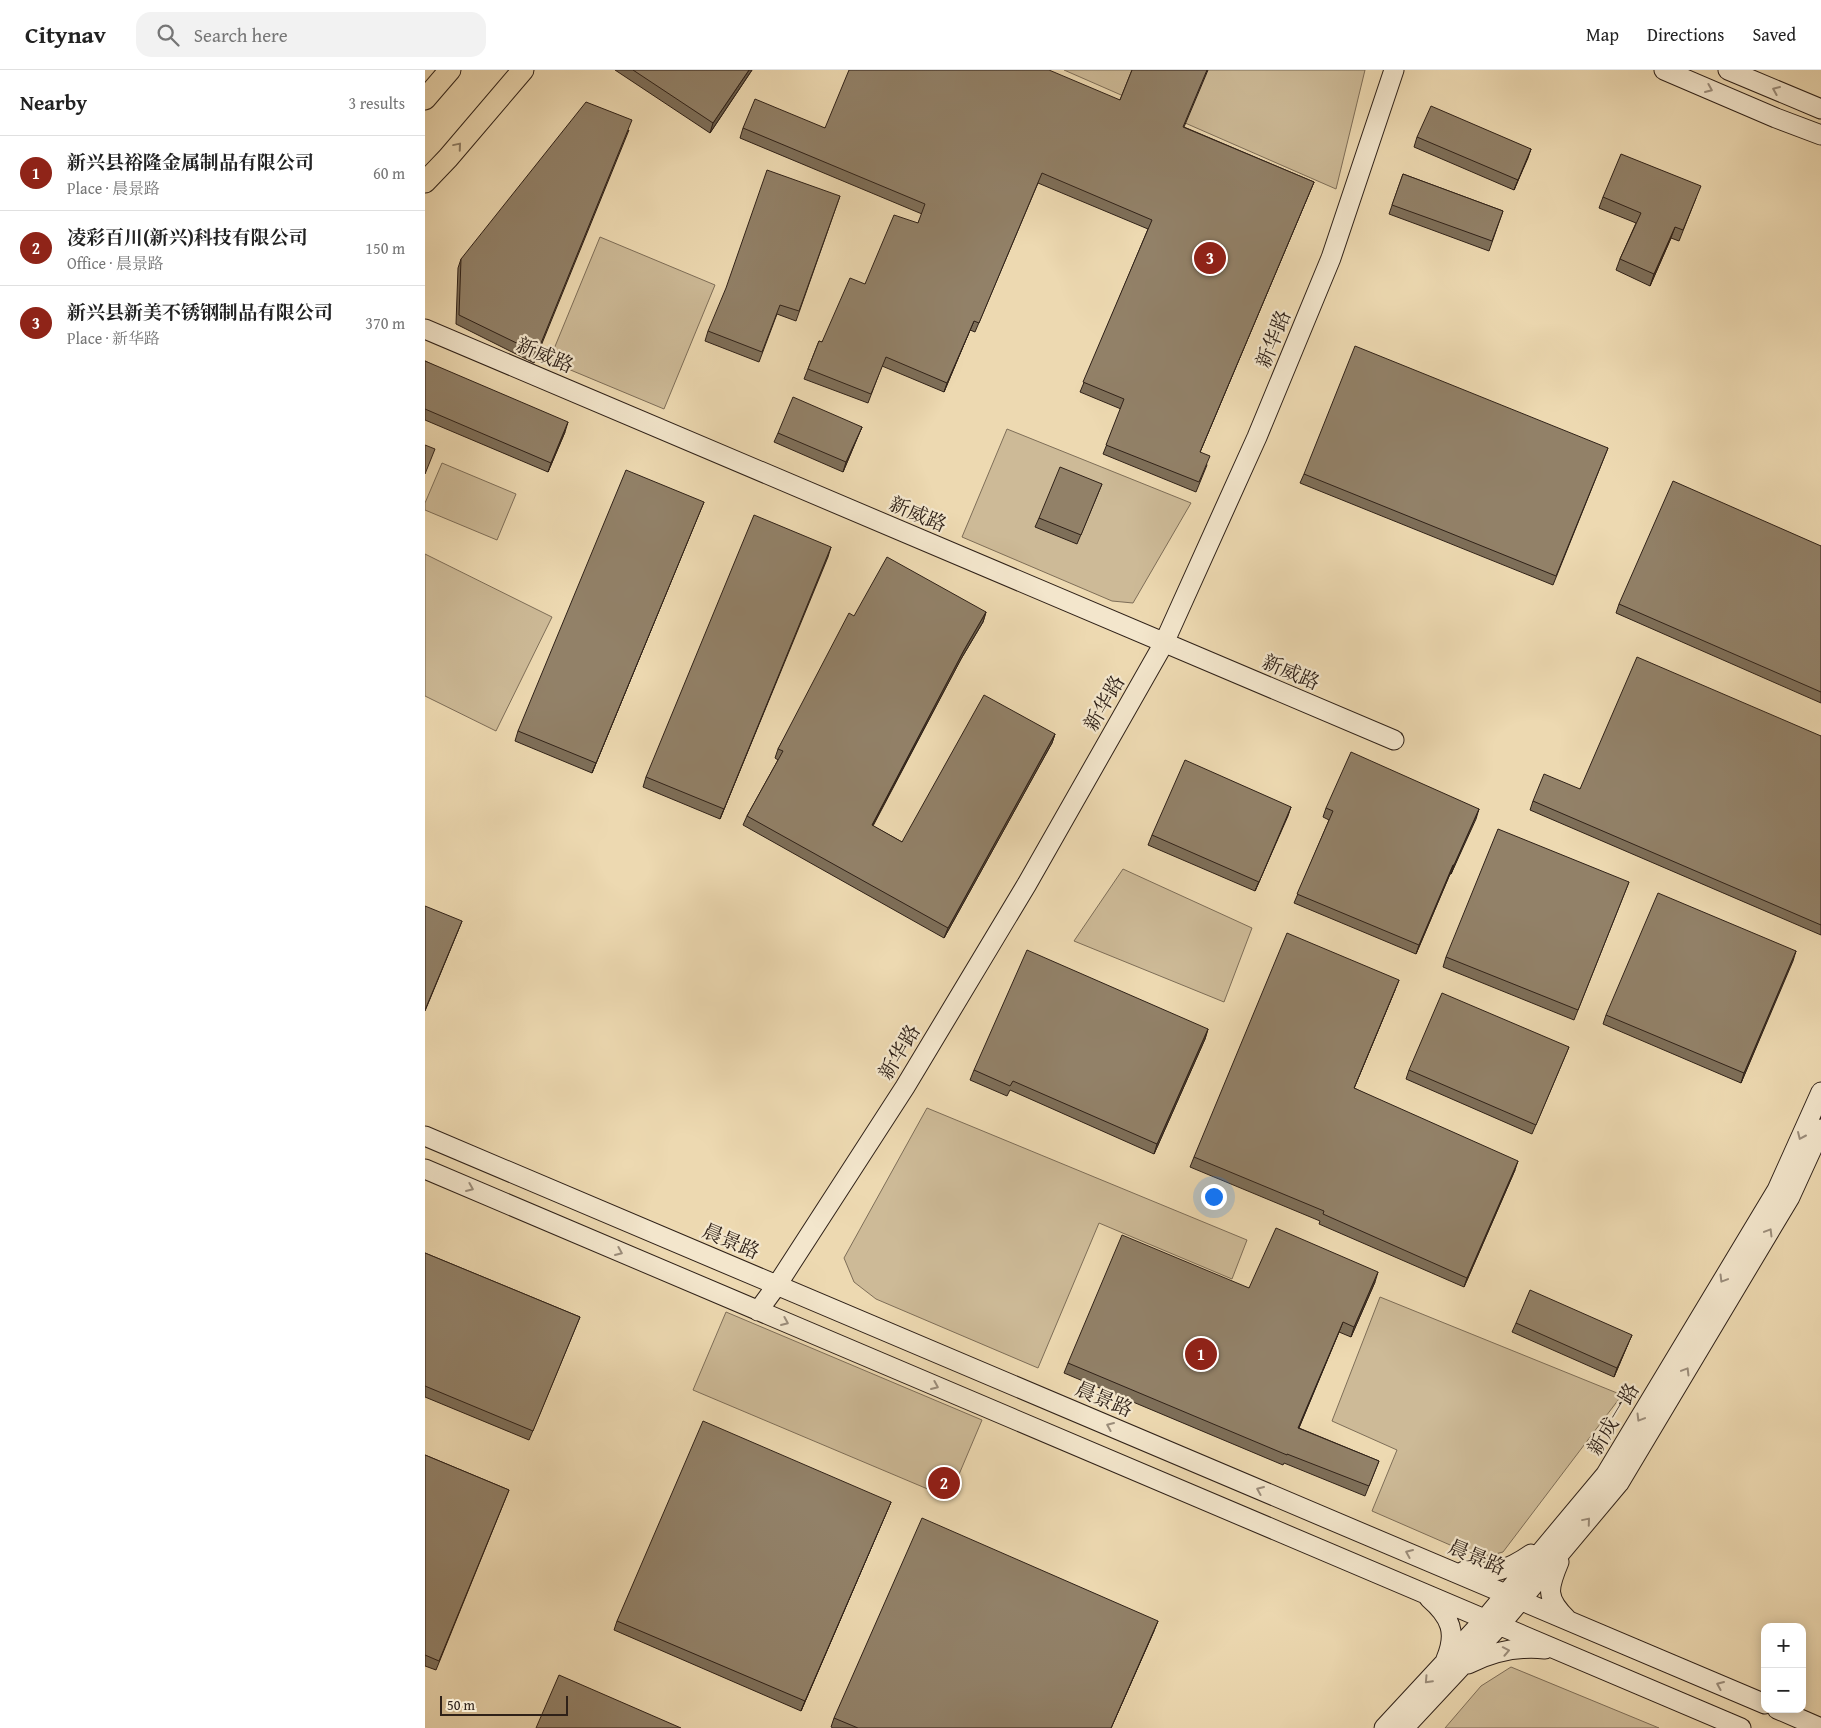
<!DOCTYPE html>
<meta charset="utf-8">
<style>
:root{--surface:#fff;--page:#f2f2f2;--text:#222;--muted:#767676;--line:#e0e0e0;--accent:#8f2418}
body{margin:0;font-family:"Gentium Book Plus","Noto Serif SC",serif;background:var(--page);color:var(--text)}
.controls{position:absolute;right:15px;bottom:15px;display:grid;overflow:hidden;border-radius:10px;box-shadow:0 2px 12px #0003}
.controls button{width:45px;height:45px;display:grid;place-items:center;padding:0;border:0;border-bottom:1px solid var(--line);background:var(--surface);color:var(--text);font:25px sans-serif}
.scale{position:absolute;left:15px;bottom:12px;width:128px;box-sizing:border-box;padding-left:5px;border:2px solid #2f2118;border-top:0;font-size:14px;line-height:18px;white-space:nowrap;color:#2f2118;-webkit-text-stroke:4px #f3e6cc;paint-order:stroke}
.you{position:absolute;left:788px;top:1126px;width:18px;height:18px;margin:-12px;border:4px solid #fff;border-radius:50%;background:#1a73e8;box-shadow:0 0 0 8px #1a73e833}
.badge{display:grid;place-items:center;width:32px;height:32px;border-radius:50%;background:var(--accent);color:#fff;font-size:16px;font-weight:700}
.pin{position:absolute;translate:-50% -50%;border:2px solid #fff;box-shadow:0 1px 5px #0006}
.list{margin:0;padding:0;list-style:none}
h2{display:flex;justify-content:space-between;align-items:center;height:65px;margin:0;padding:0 20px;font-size:21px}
h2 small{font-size:16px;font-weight:400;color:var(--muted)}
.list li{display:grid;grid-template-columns:32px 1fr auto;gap:15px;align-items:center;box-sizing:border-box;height:75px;padding:0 20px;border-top:1px solid var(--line)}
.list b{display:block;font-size:19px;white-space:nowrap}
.list p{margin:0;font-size:16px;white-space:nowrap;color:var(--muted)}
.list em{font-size:16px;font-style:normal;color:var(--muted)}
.icon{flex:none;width:28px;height:28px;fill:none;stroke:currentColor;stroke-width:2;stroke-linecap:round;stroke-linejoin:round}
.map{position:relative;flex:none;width:1396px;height:1658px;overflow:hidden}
header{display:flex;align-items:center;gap:30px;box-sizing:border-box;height:70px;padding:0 25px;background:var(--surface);border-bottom:1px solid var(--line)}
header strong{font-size:24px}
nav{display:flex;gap:28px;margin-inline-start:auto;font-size:18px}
.search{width:350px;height:45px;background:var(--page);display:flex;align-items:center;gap:12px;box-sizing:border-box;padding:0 18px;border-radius:15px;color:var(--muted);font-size:19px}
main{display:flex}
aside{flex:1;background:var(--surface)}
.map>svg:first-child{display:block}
.green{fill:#cdba97;stroke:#7e6e58}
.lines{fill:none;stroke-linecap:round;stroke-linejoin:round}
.secondary-casing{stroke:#2f2118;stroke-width:21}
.primary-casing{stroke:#2f2118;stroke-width:23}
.secondary{stroke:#f3e6cc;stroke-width:19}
.primary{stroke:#edd9b1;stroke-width:21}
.wall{fill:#7e6f59;stroke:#2f2118}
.shaded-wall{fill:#665a49;stroke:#2f2118}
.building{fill:#928168;stroke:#2f2118}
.oneway{stroke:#9b8d7b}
.oneway2{stroke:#8e7d64}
.labels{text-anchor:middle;stroke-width:4.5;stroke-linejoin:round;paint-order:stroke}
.street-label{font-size:20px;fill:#2f2118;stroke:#f3e6cc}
</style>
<header>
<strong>Citynav</strong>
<div class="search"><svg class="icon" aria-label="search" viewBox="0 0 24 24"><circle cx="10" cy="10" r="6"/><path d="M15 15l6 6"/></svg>Search here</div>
<nav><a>Map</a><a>Directions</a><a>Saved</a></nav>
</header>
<main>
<aside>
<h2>Nearby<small>3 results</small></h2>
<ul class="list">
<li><span class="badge">1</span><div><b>新兴县裕隆金属制品有限公司</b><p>Place · 晨景路</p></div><em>60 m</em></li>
<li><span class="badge">2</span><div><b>凌彩百川(新兴)科技有限公司</b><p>Office · 晨景路</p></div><em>150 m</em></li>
<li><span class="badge">3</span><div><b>新兴县新美不锈钢制品有限公司</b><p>Place · 新华路</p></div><em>370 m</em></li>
</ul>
</aside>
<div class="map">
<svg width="1396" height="1658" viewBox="0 0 1396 1658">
<rect width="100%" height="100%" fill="#edd9b1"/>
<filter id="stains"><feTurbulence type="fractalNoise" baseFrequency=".004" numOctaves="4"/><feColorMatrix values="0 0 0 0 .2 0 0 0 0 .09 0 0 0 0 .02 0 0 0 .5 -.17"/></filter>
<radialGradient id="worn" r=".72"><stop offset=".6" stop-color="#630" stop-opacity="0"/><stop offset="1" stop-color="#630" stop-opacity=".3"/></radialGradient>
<!-- green -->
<path class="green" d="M639,0H940L911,119Z
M175,167L290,215L239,339L124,291Z
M582,359L766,433L708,533L687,531L537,467Z
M17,393L91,424L72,470L0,440V433Z
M0,484L127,547L71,661L0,626Z
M698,799L827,858L799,932L649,871Z
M502,1038L822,1170L807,1209L674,1153L613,1298L451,1229L429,1212L419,1188Z
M955,1227L1197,1325L1078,1482L1055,1488L947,1441L972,1380L907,1351Z
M301,1242L557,1350L524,1428L268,1320Z
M1086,1597L1234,1658H1020L1056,1616Z"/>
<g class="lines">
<!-- secondary casing -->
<g class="secondary-casing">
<path id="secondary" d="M1239,0L1351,48L1396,65
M1303,0L1396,39
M0,259L969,670
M0,1066L1340,1634
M0,1099L1316,1658
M333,1241L352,1215L480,1017L602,814L739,573L832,367L906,188L969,0
M1134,1492C1123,1518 1120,1528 1142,1549
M1039,1501C1067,1505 1083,1500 1106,1484
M1004,1528C1026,1547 1032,1563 1021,1589
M1043,1594C1067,1582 1093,1576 1120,1579
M1352,1639L1396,1658
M959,1658L1060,1549L1181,1404L1352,1120L1396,1022
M979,1658L1075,1555L1194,1413L1365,1127L1396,1059"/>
</g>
<!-- primary casing -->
<g class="primary-casing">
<path id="primary" d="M0,29L25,0
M0,112L23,88L98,0"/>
</g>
<!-- secondary -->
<use href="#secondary" class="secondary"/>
<!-- primary -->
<use href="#primary" class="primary"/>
</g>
<!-- wall -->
<path class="wall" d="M190,0H327L285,63Z
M707,0H783L759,57L889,112L775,382L782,395L771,422L678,384L696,339L655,322L723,159L613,113L550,262L545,260L519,322L457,296L443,333L379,309L394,271L397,272L440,214L493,153L497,144L315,68L318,58H400L695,30Z
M204,60L109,293L31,254L33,198L36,189Z
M992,67L1106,79L1089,120L989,77Z
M978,104L1078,141L1064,181L964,144Z
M415,126L371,251L352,244L334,292L280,271L283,261Z
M1178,127L1271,128L1254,171L1246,168L1225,216L1191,200L1195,189L1211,153L1174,138Z
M0,291L140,362L123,402L0,350Z
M437,357L418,402L349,372L353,363Z
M1183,378L1128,515L875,413L879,404Z
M677,414L652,474L610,457L614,448Z
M275,441L167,703L90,671L93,661Z
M1396,476V633L1191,543L1194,534Z
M406,477L295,749L218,717L221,707Z
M561,542L558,552L536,589L448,756L477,772L630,664L627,673L519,868L318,755L322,746L353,690L350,688L353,679L429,546Z
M1396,666V865L1105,740L1108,731L1155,719Z
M866,737L830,821L723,775L727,765Z
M901,738L1054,739L1026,804H1025L991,884L869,833L904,750L898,747Z
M1204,812L1149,950L1018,897L1021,887Z
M1371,881L1316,1013L1178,954L1181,945Z
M970,920L929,1018L1090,1100L1039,1217L894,1154L895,1151L765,1097L769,1087Z
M783,959L780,969L729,1084L585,1020L582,1026L545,1010L549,1000Z
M1144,977L1107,1064L981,1009L984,1000Z
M0,1183L155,1247L104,1370L0,1327Z
M950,1212L926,1267L914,1262L874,1358L954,1391L940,1426L859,1393L858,1395L639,1303L643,1293L824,1218Z
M1091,1253L1203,1274L1189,1307L1087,1262Z
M0,1385L84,1420L11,1600L0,1596Z
M466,1432L376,1641L189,1560L192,1551Z
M729,1561L686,1658H408L406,1657L409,1648Z"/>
<!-- shaded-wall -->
<path class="shaded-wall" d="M324,0H327L285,63L288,53Z
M1106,79L1103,88L1089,120L1093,110Z
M889,112L885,121L771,391L775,382Z
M1250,157L1246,168L1225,216L1229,204Z
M549,251L545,260L519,322L522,313Z
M143,352L140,362L123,402L126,393Z
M437,357L433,366L418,402L421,392Z
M279,432L275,441L167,703L171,693Z
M406,477L403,487L295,749L299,739Z
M561,542L558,552L536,589L443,764L447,755L539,580Z
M630,664L627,673L519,868L523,858Z
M866,737L863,746L830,821L834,812Z
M1054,739L1051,749L1026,804L1029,795Z
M1028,795L1025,804L991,884L994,875Z
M37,851L33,861L0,941V940Z
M1371,881L1368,891L1316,1013L1319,1003Z
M974,910L970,920L925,1028L929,1018Z
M783,959L780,969L729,1084L732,1074Z
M1093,1091L1090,1100L1039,1217L1042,1208Z
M953,1202L950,1212L926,1267L929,1257Z
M918,1252L914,1262L870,1367L873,1358Z
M1207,1265L1203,1274L1189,1307L1192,1298Z
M466,1432L462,1441L376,1641L380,1631Z
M733,1551L729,1561L686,1658Z"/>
<!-- building -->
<path class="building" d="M208,0H324L288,53Z
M424,0H624L695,30L707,0H782L758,57L889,112L775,382L785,386L774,412L681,375L699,329L658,312L727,150L617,103L554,253L549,251L522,313L461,287L446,324L383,299L394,271L397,272L425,208L440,214L469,145L493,153L500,134L318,58L330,29L400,58Z
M161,32L207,50L112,283L34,245L36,189Z
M1006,36L1106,79L1093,110L992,67Z
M1196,84L1276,116L1258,160L1250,157L1229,204L1195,189L1216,143L1178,127Z
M342,100L415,126L374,241L355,235L337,282L283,261L301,218Z
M978,104L1078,141L1067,171L967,135Z
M930,276L1183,378L1131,506L879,404Z
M0,291L143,352L126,393L0,339Z
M368,327L437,357L421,392L353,363Z
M0,375L10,379L0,404Z
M635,397L677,414L656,465L614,448Z
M201,400L279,432L171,693L93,661Z
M1248,411L1396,476V622L1194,534Z
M329,445L406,477L299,739L221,707Z
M462,487L561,542L539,580L447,755L477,772L559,625L630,664L523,858L322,746L358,681L353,679L424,543L429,546Z
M1212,587L1396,666V855L1108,731L1119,704L1155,719Z
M926,682L1054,739L1029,795H1028L994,875L872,824L908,741L901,738Z
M760,690L866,737L834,812L727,765Z
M1073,759L1204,812L1153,940L1021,887Z
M1233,823L1371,881L1319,1003L1181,945Z
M0,836L37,851L0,940Z
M862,863L974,910L929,1018L1093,1091L1042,1208L898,1144L899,1141L769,1087Z
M602,880L783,959L732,1074L588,1011L585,1016L549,1000Z
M1017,923L1144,977L1111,1055L984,1000Z
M851,1158L953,1202L929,1257L918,1252L873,1358L954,1391L944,1416L862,1384V1385L643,1293L697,1165L824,1218Z
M0,1183L155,1247L108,1361L0,1316Z
M1105,1220L1207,1265L1192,1298L1091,1253Z
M278,1351L466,1432L380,1631L192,1551Z
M0,1385L84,1420L14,1591L0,1585Z
M497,1448L733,1551L686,1658H433L409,1648Z
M134,1605L256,1658H111Z"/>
<!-- one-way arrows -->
<defs><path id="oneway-chevron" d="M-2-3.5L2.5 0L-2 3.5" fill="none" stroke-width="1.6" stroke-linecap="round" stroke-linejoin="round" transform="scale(1.25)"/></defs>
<g class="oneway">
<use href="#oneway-chevron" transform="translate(1284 19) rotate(23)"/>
<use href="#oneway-chevron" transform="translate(1351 20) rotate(-157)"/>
<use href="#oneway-chevron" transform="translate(1376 1066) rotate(114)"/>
<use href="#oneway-chevron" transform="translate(45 1118) rotate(23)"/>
<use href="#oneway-chevron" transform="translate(1344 1162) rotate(-59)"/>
<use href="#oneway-chevron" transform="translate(194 1182) rotate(23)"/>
<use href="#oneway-chevron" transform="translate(1298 1209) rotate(121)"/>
<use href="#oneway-chevron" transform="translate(360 1252) rotate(23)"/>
<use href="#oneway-chevron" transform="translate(1261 1301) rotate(-59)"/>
<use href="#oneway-chevron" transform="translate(510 1316) rotate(23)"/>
<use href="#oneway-chevron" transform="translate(1215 1348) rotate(121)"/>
<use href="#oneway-chevron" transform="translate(685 1356) rotate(-157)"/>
<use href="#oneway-chevron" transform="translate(835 1420) rotate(-157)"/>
<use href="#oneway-chevron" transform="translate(1162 1451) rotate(-50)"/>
<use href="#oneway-chevron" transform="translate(984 1483) rotate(-157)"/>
<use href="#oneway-chevron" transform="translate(1081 1581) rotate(-11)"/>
<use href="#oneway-chevron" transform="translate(1003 1610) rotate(133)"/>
<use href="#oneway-chevron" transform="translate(1295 1615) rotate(-157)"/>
</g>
<use class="oneway2" href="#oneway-chevron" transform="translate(33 76) rotate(-50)"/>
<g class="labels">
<!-- street labels -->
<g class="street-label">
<text transform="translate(848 269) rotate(-68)" y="7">新华路</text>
<text transform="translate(120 285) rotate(23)" y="7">新威路</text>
<text transform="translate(493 444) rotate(23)" y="7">新威路</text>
<text transform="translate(866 602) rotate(23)" y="7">新威路</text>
<text transform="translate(679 633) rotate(-60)" y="7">新华路</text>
<text transform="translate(474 982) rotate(-59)" y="7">新华路</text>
<text transform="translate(306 1171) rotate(23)" y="7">晨景路</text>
<text transform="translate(679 1329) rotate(23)" y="7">晨景路</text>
<text transform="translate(1188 1349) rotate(-59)" y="7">新成一路</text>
<text transform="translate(1052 1487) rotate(23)" y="7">晨景路</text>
</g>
</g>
<rect width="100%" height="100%" filter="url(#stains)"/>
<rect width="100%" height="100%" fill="url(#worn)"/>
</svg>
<div class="controls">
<button>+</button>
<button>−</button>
</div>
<div class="scale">50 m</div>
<div class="you"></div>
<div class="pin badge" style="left:776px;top:1284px">1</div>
<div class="pin badge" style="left:519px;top:1413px">2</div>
<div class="pin badge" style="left:785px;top:188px">3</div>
</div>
</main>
